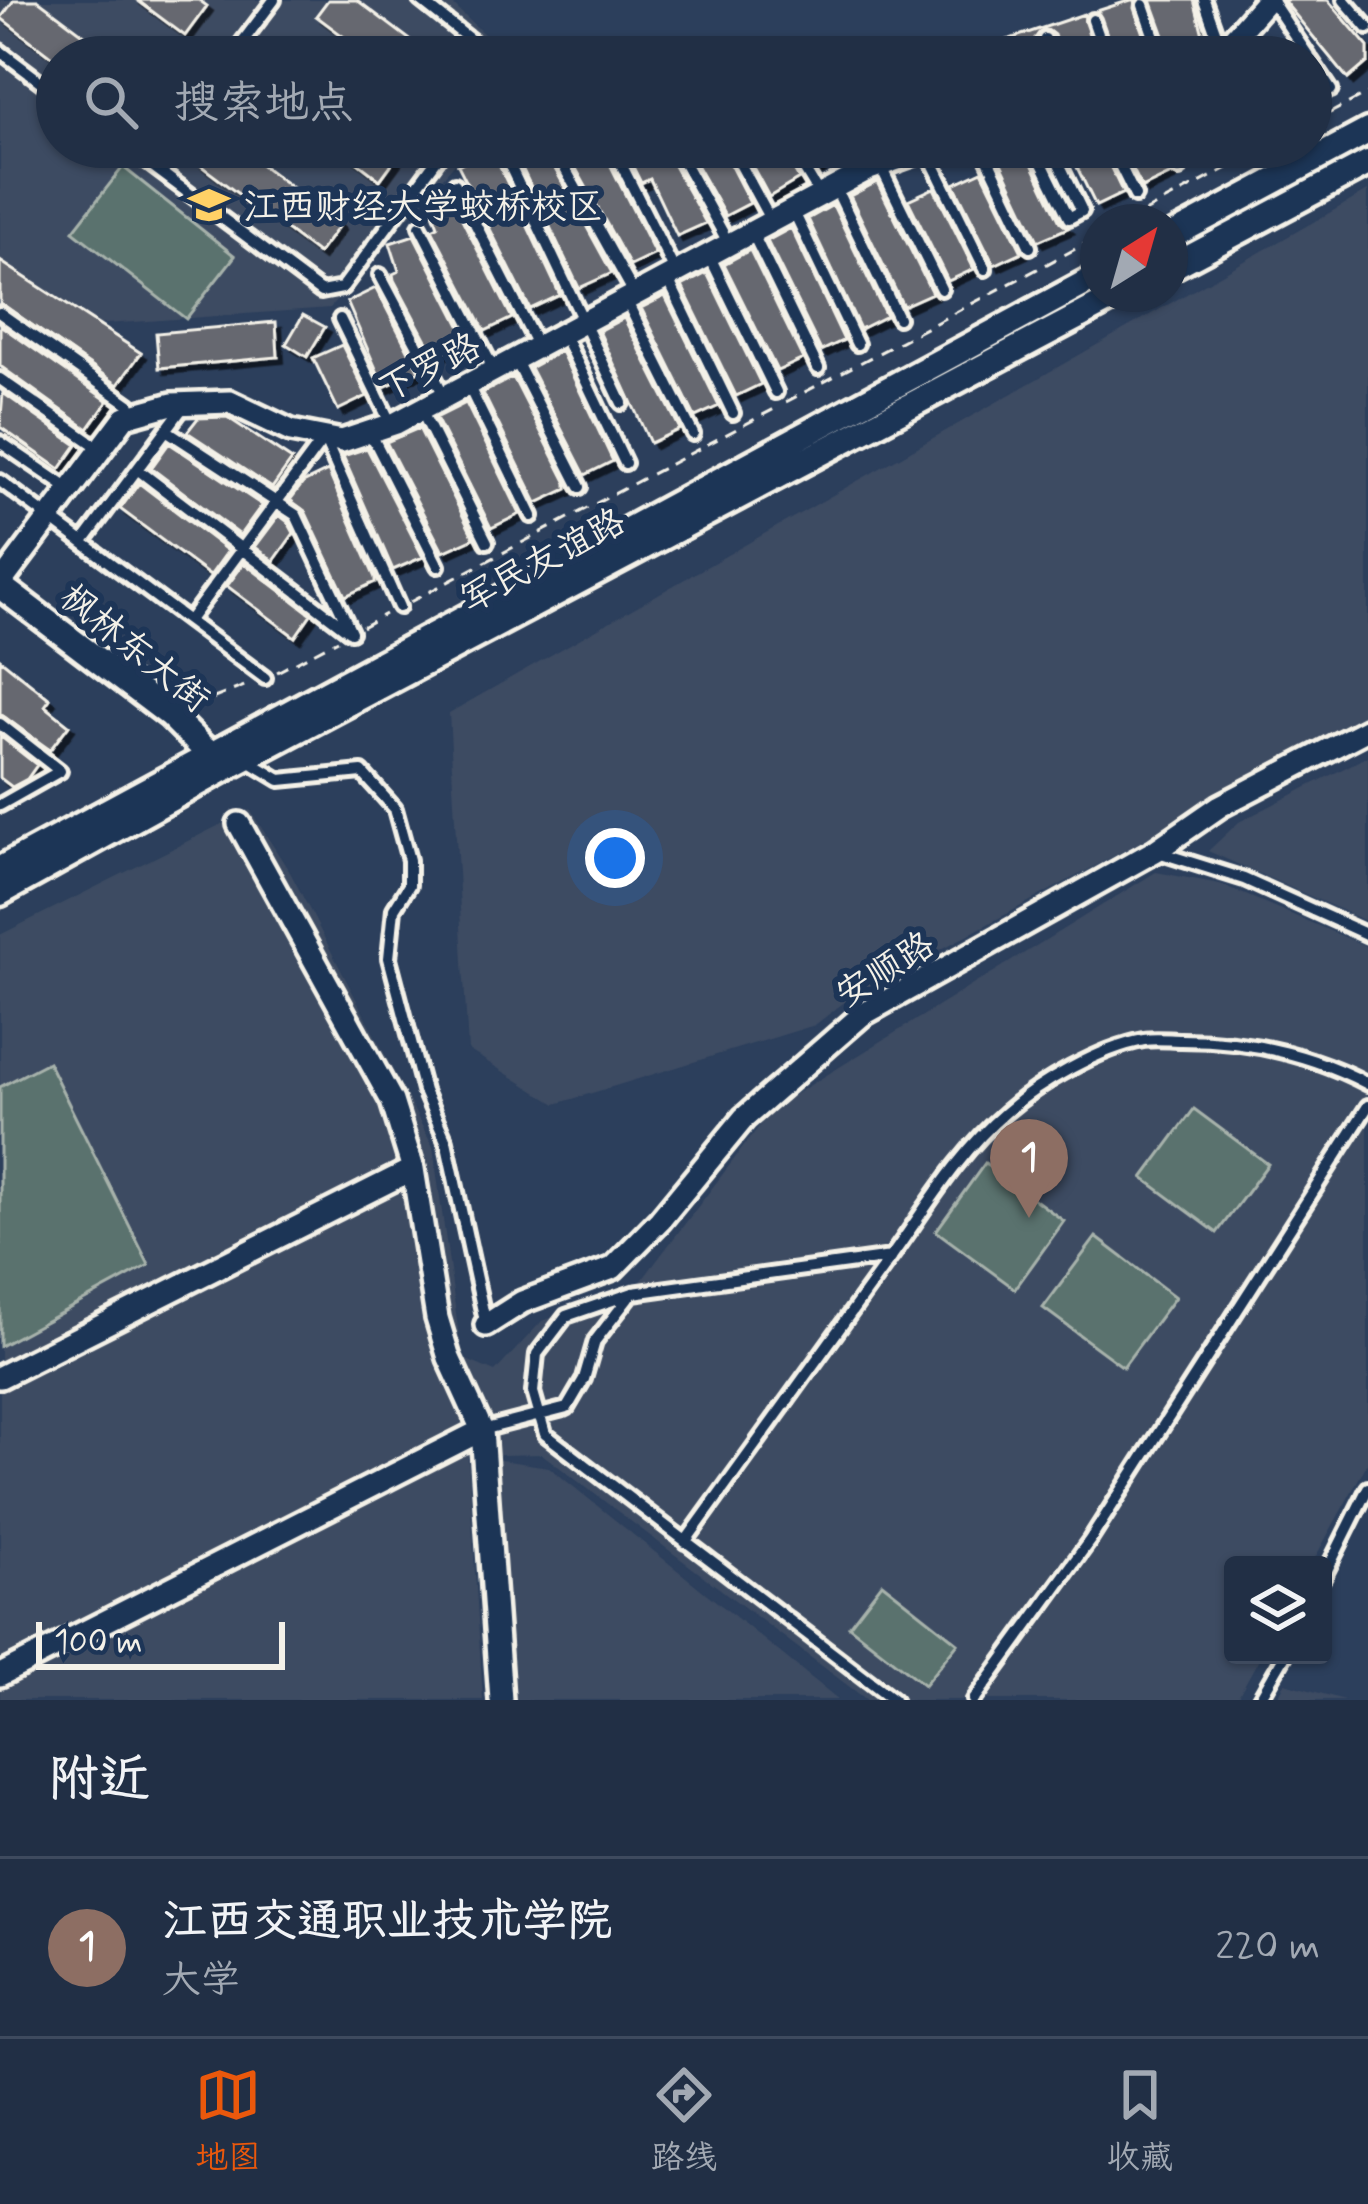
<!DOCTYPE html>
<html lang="zh">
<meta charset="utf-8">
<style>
:root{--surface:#212f45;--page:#29374c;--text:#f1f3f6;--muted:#a2a9b3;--line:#3e4a5e;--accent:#ea580c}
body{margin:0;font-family:Mynerve,"LXGW WenKai TC",sans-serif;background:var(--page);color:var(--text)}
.controls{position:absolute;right:36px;bottom:36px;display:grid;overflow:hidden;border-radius:12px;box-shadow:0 3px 9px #0004}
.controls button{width:108px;height:108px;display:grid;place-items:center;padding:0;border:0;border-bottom:3px solid var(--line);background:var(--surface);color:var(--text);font:60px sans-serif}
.compass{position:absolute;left:1080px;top:204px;width:108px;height:108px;border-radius:50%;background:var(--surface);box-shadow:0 3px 9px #0004;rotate:37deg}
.scale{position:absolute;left:36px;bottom:30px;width:249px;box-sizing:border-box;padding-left:12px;border:6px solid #f4f1e8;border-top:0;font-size:33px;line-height:42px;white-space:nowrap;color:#f4f1e8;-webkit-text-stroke:9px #1d3557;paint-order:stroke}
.you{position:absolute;left:615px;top:858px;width:42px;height:42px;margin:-30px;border:9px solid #fff;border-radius:50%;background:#1a73e8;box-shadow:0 0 0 18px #1a73e833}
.badge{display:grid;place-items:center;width:78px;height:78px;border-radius:50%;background:var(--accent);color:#fff;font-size:39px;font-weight:700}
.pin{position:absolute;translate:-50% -99px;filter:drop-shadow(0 3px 6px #0008)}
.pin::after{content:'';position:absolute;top:63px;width:42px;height:36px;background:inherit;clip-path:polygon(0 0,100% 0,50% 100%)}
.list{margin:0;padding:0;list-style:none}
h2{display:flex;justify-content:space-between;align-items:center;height:156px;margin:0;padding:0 48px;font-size:51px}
h2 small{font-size:39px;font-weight:400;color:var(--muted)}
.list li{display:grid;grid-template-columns:78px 1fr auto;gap:36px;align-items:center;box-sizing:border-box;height:180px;padding:0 48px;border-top:3px solid var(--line)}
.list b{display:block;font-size:45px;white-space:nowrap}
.list p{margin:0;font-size:39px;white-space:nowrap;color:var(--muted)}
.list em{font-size:39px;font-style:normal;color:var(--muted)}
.icon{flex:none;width:66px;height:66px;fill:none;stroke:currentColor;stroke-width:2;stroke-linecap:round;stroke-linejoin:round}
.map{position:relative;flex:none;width:1368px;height:1700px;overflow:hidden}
.search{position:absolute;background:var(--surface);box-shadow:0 3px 9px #0004;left:36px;right:36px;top:36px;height:132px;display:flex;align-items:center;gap:30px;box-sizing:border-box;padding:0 42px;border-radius:66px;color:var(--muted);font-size:45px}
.sheet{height:336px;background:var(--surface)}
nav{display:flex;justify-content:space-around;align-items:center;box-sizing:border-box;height:168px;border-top:3px solid var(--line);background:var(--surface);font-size:33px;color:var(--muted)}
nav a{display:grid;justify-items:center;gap:6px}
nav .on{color:var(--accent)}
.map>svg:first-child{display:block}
.built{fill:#3d4b62}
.green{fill:#5a726e;stroke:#a7b2ab;stroke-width:3}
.building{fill:#666870;stroke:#f4f1e8;stroke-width:3;filter:url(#shadow)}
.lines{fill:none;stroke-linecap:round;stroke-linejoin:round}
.service-casing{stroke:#f4f1e8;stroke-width:20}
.minor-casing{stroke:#f4f1e8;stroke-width:30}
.tertiary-casing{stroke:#f4f1e8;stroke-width:33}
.path{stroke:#f4f1e8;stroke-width:3;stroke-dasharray:12 9;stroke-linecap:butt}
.service{stroke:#1d3557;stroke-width:10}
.minor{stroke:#1d3557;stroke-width:21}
.tertiary{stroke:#1d3557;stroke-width:24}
.labels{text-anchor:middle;stroke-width:12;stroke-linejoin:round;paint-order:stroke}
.poi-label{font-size:36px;fill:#f4f1e8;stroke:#1d3557;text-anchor:start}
.street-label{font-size:36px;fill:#f4f1e8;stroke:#1d3557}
</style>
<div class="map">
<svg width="1368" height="1700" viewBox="0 0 1368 1700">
<defs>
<filter id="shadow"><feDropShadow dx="5.5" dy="5.5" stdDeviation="0" flood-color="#0009"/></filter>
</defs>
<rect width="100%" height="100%" fill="#2c3f5c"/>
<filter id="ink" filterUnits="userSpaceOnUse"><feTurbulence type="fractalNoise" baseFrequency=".00833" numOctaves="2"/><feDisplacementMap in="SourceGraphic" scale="24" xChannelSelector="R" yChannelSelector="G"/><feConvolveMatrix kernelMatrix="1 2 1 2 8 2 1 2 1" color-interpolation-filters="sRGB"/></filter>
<g filter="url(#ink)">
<!-- built -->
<path class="built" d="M0,0H448L508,57H57V147H469L330,308L92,325L0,263Z
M1368,191V719L847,1000L815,1025L556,1104L468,1050L449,713Z
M1368,756V922L1208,851L1239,822Z
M250,810L291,874L433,1147L462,1358L495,1372L542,1321L636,1288L773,1108L1156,872L1220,884L1368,947V1462L1311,1565H1233V1655H1261L1236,1700H867L542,1454L468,1456L483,1700H0V935Z
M480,1457L549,1467L839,1700H489Z
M1285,1683L1344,1700H1276Z"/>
<!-- green -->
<path class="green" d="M123,167L235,256L186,319L73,231Z
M48,1062L149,1265L0,1346V1087Z
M1194,1109L1268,1164L1217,1233L1143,1178Z
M985,1163L1064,1221L1015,1289L936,1231Z
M1096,1237L1175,1297L1123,1367L1043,1308Z
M882,1583L958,1643L924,1685L849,1626Z"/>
<!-- building -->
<path class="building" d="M14,0H38L114,57H52L1,18Z
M137,0H199L207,6L185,36Z
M328,0H357L433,57H371L316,16Z
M1131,0H1135L1134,8L1151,57H1116L1097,11Z
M1151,0H1194L1203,35L1180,43L1170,52Z
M1283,0H1328L1368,47V62L1348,79Z
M1084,14L1096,57H1061L1054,35L1046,29L1035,38L1041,57H999L992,45Z
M1286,39L1297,57H1255Z
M207,147H238L340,224L318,254L196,162Z
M337,147H404L380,180Z
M512,147H543L612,273L579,288Z
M564,147H607L608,160L655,254L630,266Z
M660,147H670L669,157L706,223L677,236L650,179L641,183L630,161Z
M686,147H721L750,203L725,216Z
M742,147H781L799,179L769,197Z
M802,147H847L848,151L816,169Z
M1024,147L1060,222L1068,228L1038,241L999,159Z
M1067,147H1101L1123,193L1096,206Z
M1122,147H1158L1171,174L1142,188Z
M491,148L560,295L530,309L458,165Z
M982,171L1022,252L994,265L954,184Z
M877,182L932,293L903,306L850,196Z
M934,188L974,269L948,281L908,200Z
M451,197L512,318L485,331L432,229L438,226L430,205Z
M833,205L886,316L860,329L808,219Z
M791,228L844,340L821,351L767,241Z
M414,235L467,339L435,357L394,280L393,274L399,271L390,243Z
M750,250L803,359L777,371L724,264Z
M0,261L141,353L118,385L0,303Z
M707,273L761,384L736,396L682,286Z
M376,288L419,371L384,387L347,302Z
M665,296L719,406L695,417L641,308Z
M303,315L325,327L307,357L286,344Z
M624,318L680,429L650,443L599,331Z
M276,322L278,357L159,368L156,333Z
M0,325L108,401L88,429L0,366Z
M342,345L367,396L338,410L313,358Z
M561,351L613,461L585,475L530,368Z
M513,377L567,483V489L537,503L483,393Z
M3,393L77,445L60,469L0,427Z
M466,403L520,514L491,528L436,418Z
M227,417L292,460L272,488L187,432L198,418Z
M419,428L474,538L443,552L386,442Z
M169,443L262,505L240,535L151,468Z
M367,448L423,557L393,570L343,456Z
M328,471L375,578V582L345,596L305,511L290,500L303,483Z
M139,483L228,551L210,576L120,509Z
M279,515L288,522L294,533L274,561L255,547Z
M244,563L311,614L295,637L227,586Z
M0,659L50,699L45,706L69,725L50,750L0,714Z
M0,736L37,765L27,779L12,787L0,778Z"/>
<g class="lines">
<!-- service casing -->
<g class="service-casing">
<path id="service" d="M420,0L492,57
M1204,0L1220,45
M1271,0L1309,57
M1344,0L1368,28
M1143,5L1161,57
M1093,20L1106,57
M1045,39L1051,57
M0,51L57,94
M987,53L989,57
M231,57L274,0
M1311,60L1331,90
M127,147L321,292L342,288L446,147
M501,147L622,403
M553,147L635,295
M731,147L771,221
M791,147L820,195
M857,147L869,169
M982,147L1030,247
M1034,147L1069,218L1082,211L1051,147
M1111,147L1135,196
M1168,147L1179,169
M926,149L985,269
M678,152L729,244
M617,156L676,273
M150,164L163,147
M880,165L941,289
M455,184L538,347
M835,187L898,318
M793,210L857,344
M420,226L494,370
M752,232L818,368
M709,255L776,392
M380,275L445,397
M667,277L733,413
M626,300L693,434
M0,313L130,405L126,416
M340,319L391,424
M563,333L625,463
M515,359L580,487
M0,379L99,448
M468,385L532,516
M421,410L487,542
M166,430L296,515L351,632
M370,432L438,566
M0,442L69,489
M137,469L349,631
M0,481L265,678
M83,542L184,406
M190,619L324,438L399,607
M0,724L60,771L0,805
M247,760L280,780L362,772L395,809L409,860V885L394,909L389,958L424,1091L446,1141L486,1325
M1158,852L1244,879L1368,935
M482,1430L567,1408L584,1379L595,1341L630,1296
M685,1542L891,1257
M1323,1578L1368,1488
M894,1700L545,1434L533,1392L537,1354L566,1316L633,1293L891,1257C926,1208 959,1152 1006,1112C1039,1083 1100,1048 1144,1040C1156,1038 1170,1040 1181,1040C1248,1040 1309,1053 1368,1084
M974,1700L1090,1540L1368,1106
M1259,1700L1285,1655"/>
</g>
<!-- minor casing -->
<g class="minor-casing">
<path id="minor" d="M1186,57L1230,42L1267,0
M0,584L125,417L172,404L230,402L291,431L342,441L396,423L869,169L931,147
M239,824L392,1101L413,1169L437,1318L449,1358L482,1430L501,1700
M486,1325L522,1302L613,1268L660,1220L744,1118L862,1015L1155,851L1220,806L1368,729
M0,1377L413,1169
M0,1675L482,1430"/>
</g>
<!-- tertiary casing -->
<g class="tertiary-casing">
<path id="tertiary" d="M1170,237L1368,131
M1170,268L1368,163
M0,586L170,715L218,763
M0,869L1098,276
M0,893L224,769L1121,294"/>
</g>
<!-- path -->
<path class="path" d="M1311,123L1368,93
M1126,222L1267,147
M786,402L1098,237
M410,602L778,407
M362,627L385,614
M277,672L338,640
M194,706L252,683"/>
<!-- service -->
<use href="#service" class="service"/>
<!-- minor -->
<use href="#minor" class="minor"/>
<!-- tertiary -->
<use href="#tertiary" class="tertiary"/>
</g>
</g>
<!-- icons -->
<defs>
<g id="university-bare" transform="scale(3.24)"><path d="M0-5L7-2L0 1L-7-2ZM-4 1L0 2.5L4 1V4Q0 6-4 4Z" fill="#ffd166" stroke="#1d3557" stroke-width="2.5" paint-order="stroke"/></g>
</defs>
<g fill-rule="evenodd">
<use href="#university-bare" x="209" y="205"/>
</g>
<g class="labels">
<!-- poi labels -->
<g class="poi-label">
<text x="243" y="218">江西财经大学蛟桥校区</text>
</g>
<!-- street labels -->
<g class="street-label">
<text transform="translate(429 366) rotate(-27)" y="13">下罗路</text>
<text transform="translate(542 559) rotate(-28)" y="13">军民友谊路</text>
<text transform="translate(136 647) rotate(39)" y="13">枫林东大街</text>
<text transform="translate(884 968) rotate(-32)" y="13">安顺路</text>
</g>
</g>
</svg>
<div class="controls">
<button><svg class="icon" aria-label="layers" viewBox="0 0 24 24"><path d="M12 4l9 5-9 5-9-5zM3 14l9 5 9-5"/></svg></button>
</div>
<svg class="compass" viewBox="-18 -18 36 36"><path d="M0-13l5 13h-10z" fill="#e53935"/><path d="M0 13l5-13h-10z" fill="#a2a9b3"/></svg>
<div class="scale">100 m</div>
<div class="you"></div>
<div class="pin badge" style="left:1029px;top:1218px;background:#8d6e63">1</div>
<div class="search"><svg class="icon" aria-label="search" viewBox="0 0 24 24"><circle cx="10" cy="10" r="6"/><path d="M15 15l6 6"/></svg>搜索地点</div>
</div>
<section class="sheet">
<h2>附近<small></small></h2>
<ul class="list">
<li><span class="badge" style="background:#8d6e63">1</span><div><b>江西交通职业技术学院</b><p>大学</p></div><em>220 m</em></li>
</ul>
</section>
<nav>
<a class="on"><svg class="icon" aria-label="map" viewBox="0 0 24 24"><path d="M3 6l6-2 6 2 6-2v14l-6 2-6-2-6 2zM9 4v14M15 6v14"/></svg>地图</a>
<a><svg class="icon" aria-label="directions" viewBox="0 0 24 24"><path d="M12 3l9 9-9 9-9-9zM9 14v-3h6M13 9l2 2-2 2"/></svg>路线</a>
<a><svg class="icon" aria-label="saved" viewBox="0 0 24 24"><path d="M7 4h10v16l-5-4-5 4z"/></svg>收藏</a>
</nav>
